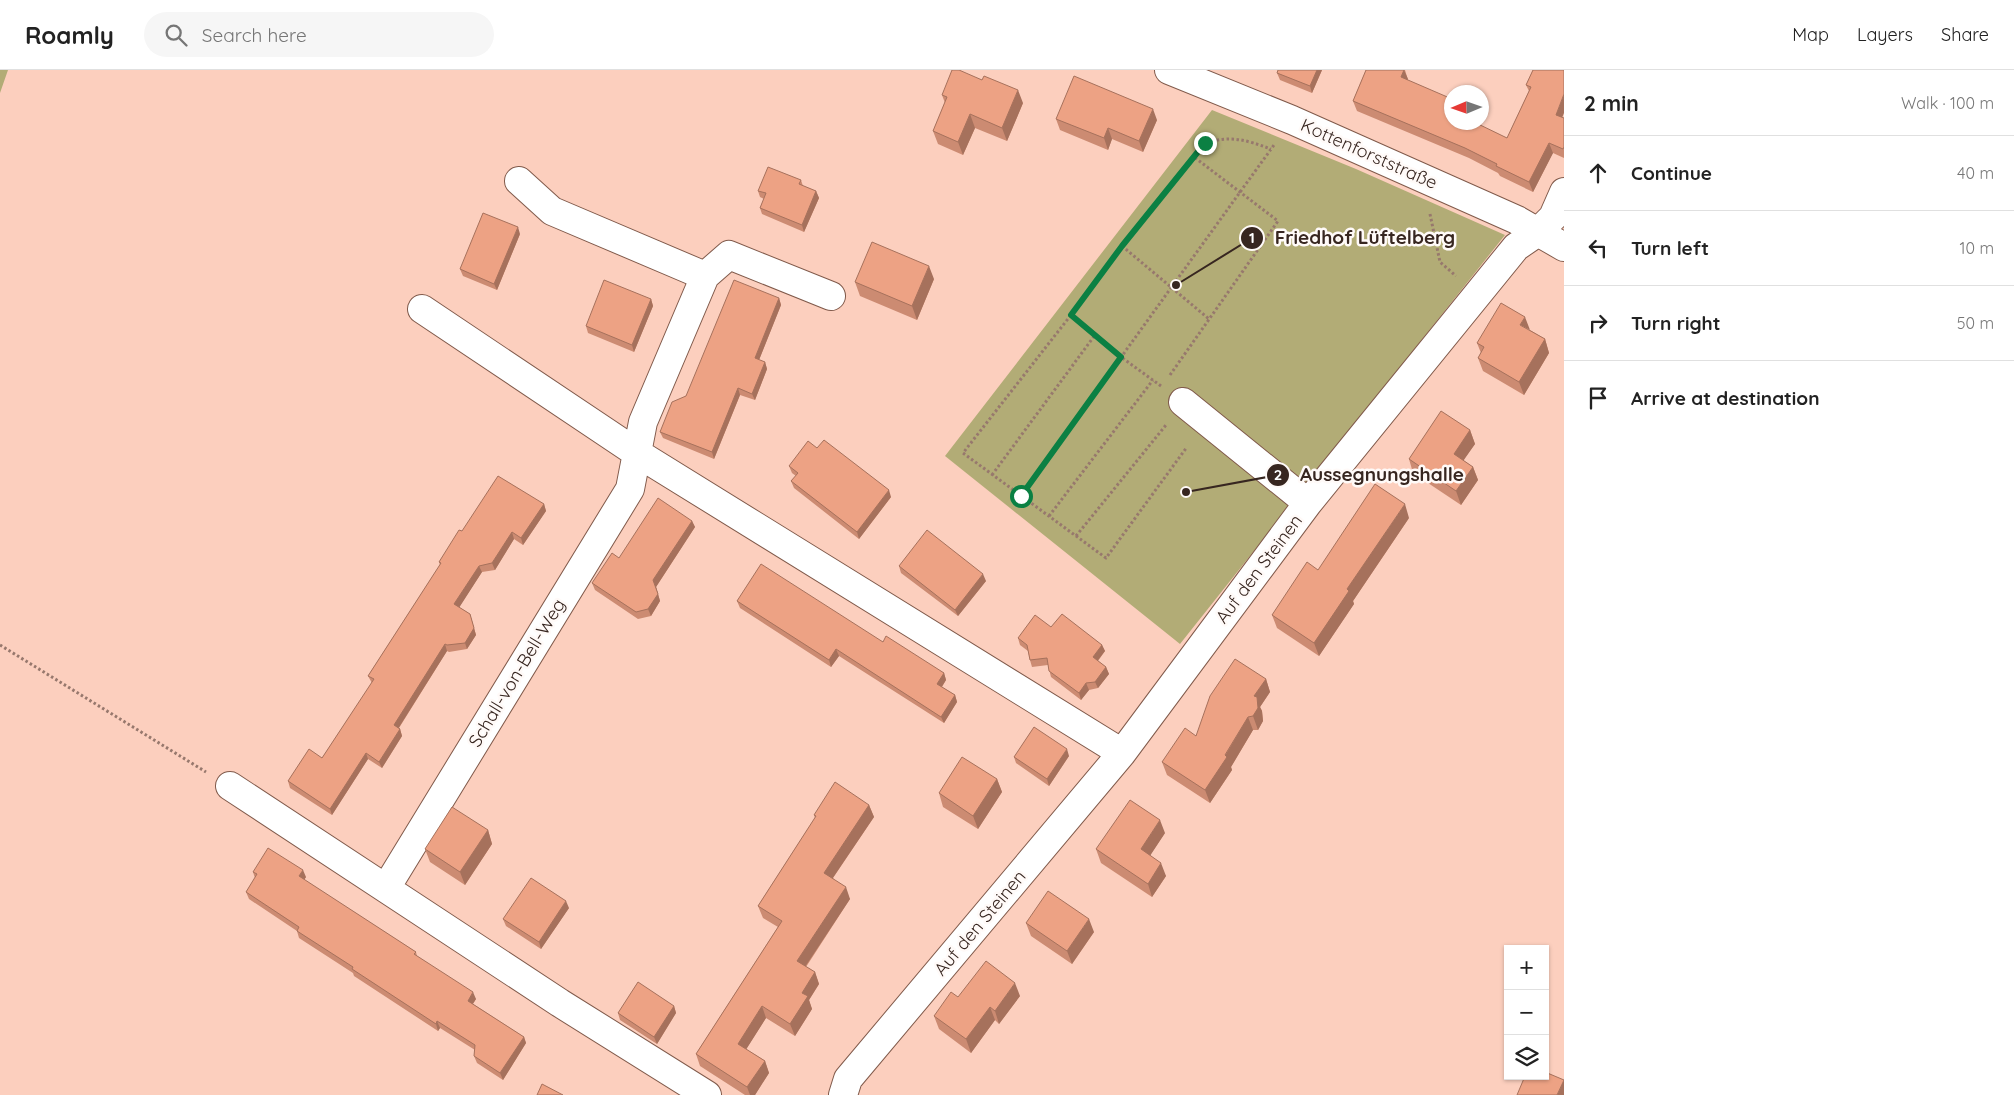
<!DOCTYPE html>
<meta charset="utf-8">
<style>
:root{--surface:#fff;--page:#f6f6f6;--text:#222;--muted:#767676;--line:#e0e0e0}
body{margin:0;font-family:Quicksand,sans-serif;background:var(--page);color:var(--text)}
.controls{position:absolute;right:15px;bottom:15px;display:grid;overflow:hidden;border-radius:0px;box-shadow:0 1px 4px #0004}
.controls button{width:45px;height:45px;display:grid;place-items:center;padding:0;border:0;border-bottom:1px solid var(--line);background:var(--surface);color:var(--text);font:25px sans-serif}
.compass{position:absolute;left:1444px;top:15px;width:45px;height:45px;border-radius:50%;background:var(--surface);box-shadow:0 1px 4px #0004;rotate:268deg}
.stop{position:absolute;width:15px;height:15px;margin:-11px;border:4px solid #0b8043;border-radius:50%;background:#fff}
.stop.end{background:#0b8043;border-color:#fff;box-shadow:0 1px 5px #0008}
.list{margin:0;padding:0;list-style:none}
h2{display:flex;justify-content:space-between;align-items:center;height:65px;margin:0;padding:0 20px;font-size:21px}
h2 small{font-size:16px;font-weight:400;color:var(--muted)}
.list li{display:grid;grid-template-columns:32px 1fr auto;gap:15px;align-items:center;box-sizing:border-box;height:75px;padding:0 20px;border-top:1px solid var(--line)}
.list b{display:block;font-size:19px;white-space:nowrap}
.list em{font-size:16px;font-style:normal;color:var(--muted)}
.icon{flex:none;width:28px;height:28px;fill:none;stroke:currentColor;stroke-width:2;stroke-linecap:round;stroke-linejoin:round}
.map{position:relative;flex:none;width:1564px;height:1025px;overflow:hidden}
header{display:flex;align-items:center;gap:30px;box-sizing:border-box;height:70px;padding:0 25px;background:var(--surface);border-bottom:1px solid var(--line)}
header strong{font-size:24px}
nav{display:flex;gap:28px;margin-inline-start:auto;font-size:18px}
.search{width:350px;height:45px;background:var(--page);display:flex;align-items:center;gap:12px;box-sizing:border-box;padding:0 18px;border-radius:28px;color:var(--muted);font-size:19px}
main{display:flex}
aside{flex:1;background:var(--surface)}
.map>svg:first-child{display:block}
.green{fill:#b2ac76}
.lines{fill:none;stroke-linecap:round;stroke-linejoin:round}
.minor-casing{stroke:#805a4b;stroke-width:30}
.path{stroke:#97786d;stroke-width:3;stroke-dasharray:2.5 2.5;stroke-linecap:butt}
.minor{stroke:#fff;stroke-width:28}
.wall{fill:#cc8b72}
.shaded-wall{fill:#a6715c}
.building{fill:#eda284;stroke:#a6715c}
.route{stroke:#0b8043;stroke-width:6}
.labels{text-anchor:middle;stroke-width:5;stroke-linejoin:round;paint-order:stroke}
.street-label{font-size:18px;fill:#372620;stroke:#fffaf8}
.leader{fill:none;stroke:#372620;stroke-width:2}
.callout-dot{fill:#372620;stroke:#fffaf8;stroke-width:2}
.mark-label{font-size:15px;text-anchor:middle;font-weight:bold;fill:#fff}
.callout-label{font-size:19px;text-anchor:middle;font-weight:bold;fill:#372620;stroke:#fffaf8;stroke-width:5;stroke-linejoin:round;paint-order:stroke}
</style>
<header>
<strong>Roamly</strong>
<div class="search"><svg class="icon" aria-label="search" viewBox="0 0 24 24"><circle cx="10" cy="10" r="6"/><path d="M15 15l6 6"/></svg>Search here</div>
<nav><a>Map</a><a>Layers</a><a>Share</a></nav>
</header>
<main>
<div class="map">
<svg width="1564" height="1025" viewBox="0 0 1564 1025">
<rect width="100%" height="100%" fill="#fccfbe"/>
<!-- green -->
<path class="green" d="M0,0H8L0,23Z
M1212,40L1356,99L1505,165L1180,574L945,386Z"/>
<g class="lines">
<!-- minor casing -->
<g class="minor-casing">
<path id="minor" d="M1169,0L1292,50L1517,150L1564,177
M519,111L552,141L705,206
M422,239L637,383L1122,683
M1183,332L1308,433
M230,716L560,933L707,1025
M386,818L630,419L643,352L705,206L729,185L831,226
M843,1025L848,1009L1122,683L1308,433L1516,177L1538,162L1553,147L1564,122"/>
</g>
<!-- path -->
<path class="path" d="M1430,144L1440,192L1456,206
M1122,176L1209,249
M1071,245L1122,176L1205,73C1231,65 1246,70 1271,79
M1170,305L1278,151L1194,87
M1161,316L1121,287L1071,245L963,383L1106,488L1187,377
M992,405L1095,265
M1021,426L1274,75
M1049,446L1153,310
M1076,466L1166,355
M0,575L206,702"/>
<!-- minor -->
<use href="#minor" class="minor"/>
</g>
<!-- wall -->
<path class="wall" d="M1322,0L1312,23L1280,10L1277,3Z
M1366,0H1405L1408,10L1452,52L1507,68L1529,21L1526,15L1533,0L1562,48H1564V88L1553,83L1533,122L1500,106L1498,103L1469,88L1357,41L1353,31Z
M942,25L1023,33L1007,71L975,58L963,85L938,74L933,61L945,33Z
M1056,49L1157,50L1143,82L1112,69L1108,80L1060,60Z
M801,110L803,116L816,121L819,128L804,162L762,144L760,138L764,129L760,127L758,121Z
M520,164L497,220L463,206L460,199Z
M934,209L917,250L860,226L855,212Z
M779,228L781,235L759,290L765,292L767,299L755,330L740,325L714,389L663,368L660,362L686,326Z
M651,229L653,236L634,282L588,263L586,256Z
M1530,260L1545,269L1549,283L1524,325L1483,301L1478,288L1481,283L1477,273Z
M1470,360L1475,374L1463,390L1473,397L1478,410L1461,435L1413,403L1409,389Z
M789,396L891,427L859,469L794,418L791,411L796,406L792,403Z
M544,434L546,441L523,475L514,469L495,500L482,502L459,537L470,544L476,565L467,579L449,582L447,581L399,658L400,659L402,666L382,698L368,689L332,745L290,718L288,711L322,688L372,613L368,606L440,495L439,492L462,461Z
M1409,448L1353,531L1354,534L1319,586L1277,558L1272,545L1318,500Z
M692,451L695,457L656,517L660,531L651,546L638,549L595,520L592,513L619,488Z
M899,496L986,511L958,546L901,503Z
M737,531L883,572L944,603L946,610L942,617L955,625L957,632L944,653L839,586L831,597L740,538Z
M1051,557L1102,575L1105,581L1098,591L1106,597L1109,604L1098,618L1089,620L1081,630L1051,607L1048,595L1032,597L1030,590L1028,581L1020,575L1018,568Z
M1266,609L1270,622L1260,637L1262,641L1263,651L1258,660H1253L1231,697L1232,700L1210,733L1167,705L1162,692L1196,666Z
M1069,686L1049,716L1016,693L1014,687Z
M997,709L1002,722L978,759L943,737L939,723Z
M869,735L874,747L833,808L850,829L806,897L815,902L819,914L809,930L812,939L795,966L766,948L746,979L765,991L769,1003L755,1025H745L700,996L696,984L778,857L763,848L758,836L815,748L814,745Z
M488,760L492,774L465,815L430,792L425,779Z
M1165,763L1150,785L1166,806L1152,827L1101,793L1096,779Z
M253,802L306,807L304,810L416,882L417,886L476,929L473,934L524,967L526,973L503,1010L477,993L474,986L475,980L440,958L438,961L354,906L353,903L299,868L297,861L249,829L246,822L255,808Z
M569,838L541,879L506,856L503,849Z
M1026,853L1094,862L1072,894L1031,866Z
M1020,926L999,954L995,950L971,983L939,959L934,946L958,927Z
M674,936L676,943L657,974L620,950L618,943Z"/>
<!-- shaded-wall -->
<path class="shaded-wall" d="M1317,0H1322L1312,23L1310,16Z
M1404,0L1408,9L1405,17L1401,7Z
M1018,20L1023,33L1007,71L1002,58Z
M1564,24V43L1559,55L1556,45Z
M1153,39L1157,50L1143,82L1139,71Z
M970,44L975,58L963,85L958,72Z
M1108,58L1112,69L1108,80L1104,68Z
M1549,73L1553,83L1533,122L1529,112Z
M816,121L819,128L804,162L802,155Z
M518,157L520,164L497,220L494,214Z
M929,196L934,209L917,250L912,236Z
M779,228L781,235L757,295L755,288Z
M651,229L653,236L634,282L632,275Z
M1525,247L1530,260L1520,255Z
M1545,269L1549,283L1524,325L1519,312Z
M765,292L767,299L755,330L752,324Z
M738,318L740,325L714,389L712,382Z
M1470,360L1475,374L1459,397L1454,384Z
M1473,397L1478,410L1461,435L1456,421Z
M889,420L891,427L859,469L857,462Z
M544,434L546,441L523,475L521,468Z
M1405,434L1409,448L1353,531L1354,534L1319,586L1314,573L1347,519Z
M692,451L695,457L656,517L660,531L651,546L648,539L653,510Z
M512,462L514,469L495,500L492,493Z
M479,496L482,502L457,541L454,534Z
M983,504L986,511L958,546L955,540Z
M470,544L476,565L467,579L465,573Z
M445,574L447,581L396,662L394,655Z
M1102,575L1105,581L1095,594L1093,587Z
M836,579L839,586L831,597L829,590Z
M1106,597L1109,604L1098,618L1095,612Z
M944,603L946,610L939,621L937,614Z
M1266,609L1270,622L1260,637L1262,641L1263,651L1258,660L1253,646L1254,626Z
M1086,613L1089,620L1081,630L1079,623Z
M955,625L957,632L944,653L941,647Z
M1248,647L1253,660L1231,697L1232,700L1210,733L1205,720Z
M400,659L402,666L382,698L379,692Z
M1067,679L1069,686L1049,716L1047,709Z
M366,683L368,689L332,745L330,739Z
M997,709L1002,722L978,759L973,746Z
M869,735L874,747L828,815L824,803Z
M1160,750L1165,763L1146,792L1141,779Z
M488,760L492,774L465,815L460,802Z
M1161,793L1166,806L1152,827L1148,814Z
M303,800L306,807L302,813L299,806Z
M846,817L850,829L801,903L797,891Z
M566,831L569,838L541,879L539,872Z
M1089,849L1094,862L1072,894L1067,881Z
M815,902L819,914L809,930L812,939L795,966L790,954L802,923Z
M1015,913L1020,926L999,954L995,941Z
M473,922L476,929L470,938L468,931Z
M674,936L676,943L657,974L654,967Z
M762,936L766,948L742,986L738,974Z
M990,937L995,950L971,983L966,969Z
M437,951L440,958L438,961L436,954Z
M524,967L526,973L503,1010L500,1003Z
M765,991L769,1003L755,1025H750L747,1017Z
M1564,1010V1025H1557Z"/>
<!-- building -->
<path class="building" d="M952,0H959L982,10L984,6L1018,20L1002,58L970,44L958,72L933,61L947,27L942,25Z
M1278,0H1317L1310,16L1277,3Z
M1366,0H1404L1401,7L1452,29V52H1474L1507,68L1531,17L1526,15L1533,0H1564V24L1556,45L1564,48V77L1563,79L1549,73L1529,112L1496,96L1497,94L1465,78L1353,31Z
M1074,6L1153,39L1139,71L1108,58L1104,68L1056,49Z
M768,97L801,110L799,114L816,121L802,155L760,138L766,123L758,121Z
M483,143L518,157L494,214L460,199Z
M872,172L929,196L912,236L855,212Z
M604,210L651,229L632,275L586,256Z
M734,210L779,228L755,288L765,292L752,324L738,318L712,382L660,362L672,332L686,326Z
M1501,233L1525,247L1520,255L1545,269L1519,312L1478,288L1484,277L1477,273Z
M1441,341L1470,360L1454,384L1473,397L1456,421L1409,389Z
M824,370L889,420L857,462L791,411L798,403L789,396L808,371L817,378Z
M498,406L544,434L521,468L512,462L492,493L479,496L454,534L470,544L474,558L465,573L447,575L445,574L394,655L400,659L379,692L366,683L330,739L288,711L309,679L322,688L374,609L368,606L441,493L439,492L459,460L462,461Z
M1375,414L1405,434L1347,519L1349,521L1314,573L1272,545L1307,492L1318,500Z
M658,428L692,451L653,510L658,524L648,539L636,542L592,513L612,483L619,488Z
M927,460L983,504L955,540L899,496Z
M761,494L883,572L886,566L944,603L937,614L955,625L941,647L836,579L829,590L737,531Z
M1062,544L1102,575L1093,587L1106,597L1095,612L1086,613L1079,623L1049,601L1047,588L1030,590L1027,575L1018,568L1035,545L1051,557Z
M1235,589L1266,609L1254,626L1257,627L1258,638L1253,646L1248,647L1225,685L1227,687L1205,720L1162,692L1185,658L1196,666L1210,626Z
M1034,657L1067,679L1047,709L1014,687Z
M962,687L997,709L973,746L939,723Z
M835,712L869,735L824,803L846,817L797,891L815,902L802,923L808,926L790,954L762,936L738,974L765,991L747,1017L696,984L782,851L758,836L816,746L814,745Z
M1130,730L1160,750L1141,779L1161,793L1148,814L1096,779Z
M452,737L488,760L460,802L425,779Z
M268,778L303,800L299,806L416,882L414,884L473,922L468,931L524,967L500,1003L474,986L475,975L437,951L436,954L352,899L353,897L297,861L299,857L246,822L257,804L253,802Z
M531,808L566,831L539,872L503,849Z
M1048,821L1089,849L1067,881L1026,853Z
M986,891L1015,913L995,941L990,937L966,969L934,946L951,922L958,927Z
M638,912L674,936L654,967L618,943Z
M1545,1002L1564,1010L1557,1025H1517L1525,1006H1545Z
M542,1014L563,1025H537Z"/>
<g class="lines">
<!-- route -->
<path class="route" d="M1021,426L1121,287L1071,245L1122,176L1205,73"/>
</g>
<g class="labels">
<!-- street labels -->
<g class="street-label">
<text transform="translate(1369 84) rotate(24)" y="6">Kottenforststraße</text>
<text transform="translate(1259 499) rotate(-53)" y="6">Auf den Steinen</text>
<text transform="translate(517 603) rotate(-59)" y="6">Schall-von-Bell-Weg</text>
<text transform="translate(980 853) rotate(-50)" y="6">Auf den Steinen</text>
</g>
</g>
<!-- callouts -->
<path class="leader" d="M1176 215L1252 168M1186 422L1278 405"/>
<g class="callout-dot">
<circle cx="1176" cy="215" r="5"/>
<circle cx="1186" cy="422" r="5"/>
<circle cx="1252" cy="168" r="12"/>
<circle cx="1278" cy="405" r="12"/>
</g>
<g class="mark-label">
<text x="1252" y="173">1</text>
<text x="1278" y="410">2</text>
</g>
<g class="callout-label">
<text x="1365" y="174">Friedhof Lüftelberg</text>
<text x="1382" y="411">Aussegnungshalle</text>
</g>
</svg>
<div class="controls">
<button>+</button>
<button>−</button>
<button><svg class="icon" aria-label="layers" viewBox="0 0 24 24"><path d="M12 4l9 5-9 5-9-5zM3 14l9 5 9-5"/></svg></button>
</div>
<svg class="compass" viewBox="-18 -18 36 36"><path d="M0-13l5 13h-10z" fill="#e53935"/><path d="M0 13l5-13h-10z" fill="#767676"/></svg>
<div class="stop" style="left:1021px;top:426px"></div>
<div class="stop end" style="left:1205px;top:73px"></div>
</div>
<aside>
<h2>2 min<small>Walk · 100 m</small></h2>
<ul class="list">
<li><svg class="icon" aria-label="ahead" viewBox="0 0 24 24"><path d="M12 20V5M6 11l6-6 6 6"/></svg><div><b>Continue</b></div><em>40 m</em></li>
<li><svg class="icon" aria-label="left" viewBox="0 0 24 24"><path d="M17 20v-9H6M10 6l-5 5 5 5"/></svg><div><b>Turn left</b></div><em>10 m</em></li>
<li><svg class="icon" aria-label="right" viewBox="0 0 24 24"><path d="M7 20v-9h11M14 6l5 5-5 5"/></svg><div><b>Turn right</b></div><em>50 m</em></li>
<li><svg class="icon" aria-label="arrive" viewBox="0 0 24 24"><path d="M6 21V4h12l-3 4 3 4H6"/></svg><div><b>Arrive at destination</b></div></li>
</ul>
</aside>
</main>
